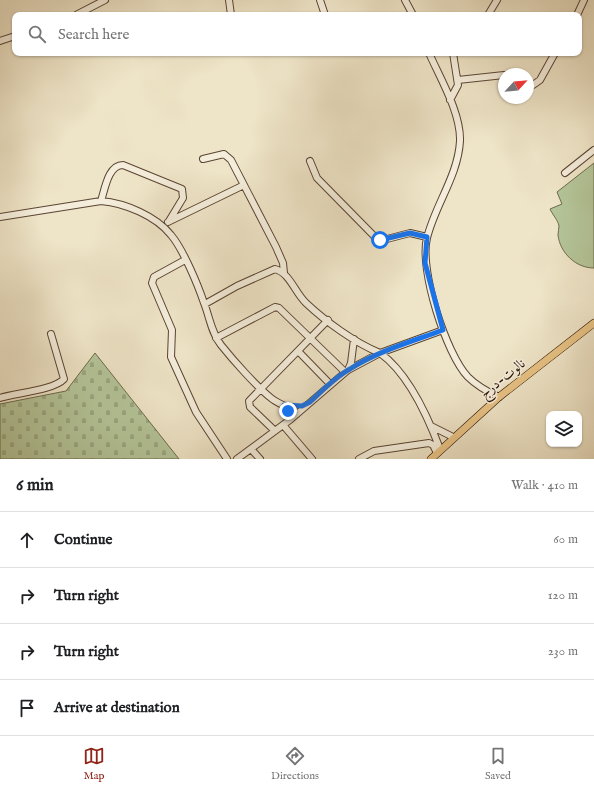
<!DOCTYPE html>
<meta charset="utf-8">
<style>
:root{--surface:#fff;--page:#f6f6f6;--text:#202124;--muted:#757577;--line:#e0e0e0;--accent:#8f2418}
body{margin:0;font-family:"IM FELL English",Amiri,serif;background:var(--page);color:var(--text)}
.controls{position:absolute;right:12px;bottom:12px;display:grid;overflow:hidden;border-radius:8px;box-shadow:0 1px 3px #0004}
.controls button{width:36px;height:36px;display:grid;place-items:center;padding:0;border:0;border-bottom:1px solid var(--line);background:var(--surface);color:var(--text);font:20px sans-serif}
.compass{position:absolute;left:498px;top:68px;width:36px;height:36px;border-radius:50%;background:var(--surface);box-shadow:0 1px 3px #0004;rotate:64deg}
.stop{position:absolute;width:12px;height:12px;margin:-9px;border:3px solid #1a73e8;border-radius:50%;background:#fff}
.stop.end{background:#1a73e8;border-color:#fff;box-shadow:0 1px 4px #0008}
.list{margin:0;padding:0;list-style:none}
h2{display:flex;justify-content:space-between;align-items:center;height:52px;margin:0;padding:0 16px;font-size:17px}
h2 small{font-size:13px;font-weight:400;color:var(--muted)}
.list li{display:grid;grid-template-columns:26px 1fr auto;gap:12px;align-items:center;box-sizing:border-box;height:56px;padding:0 16px;border-top:1px solid var(--line)}
.list b{display:block;font-size:15px;white-space:nowrap}
.list em{font-size:13px;font-style:normal;color:var(--muted)}
.icon{flex:none;width:22px;height:22px;fill:none;stroke:currentColor;stroke-width:2;stroke-linecap:round;stroke-linejoin:round}
.map{position:relative;flex:none;width:594px;height:459px;overflow:hidden}
.search{position:absolute;background:var(--surface);box-shadow:0 1px 3px #0004;left:12px;right:12px;top:12px;height:44px;display:flex;align-items:center;gap:10px;box-sizing:border-box;padding:0 14px;border-radius:8px;color:var(--muted);font-size:15px}
.sheet{height:276px;background:var(--surface)}
nav{display:flex;justify-content:space-around;align-items:center;box-sizing:border-box;height:56px;border-top:1px solid var(--line);background:var(--surface);font-size:11px;color:var(--muted)}
nav a{display:grid;justify-items:center;gap:2px}
nav .on{color:var(--accent)}
.map>svg:first-child{display:block}
.cemetery{fill:url(#cemetery-stones);stroke:#6e6a4c}
.garden{fill:#b4c599;stroke:#6e6a4c}
.lines{fill:none;stroke-linecap:round;stroke-linejoin:round}
.minor-casing{stroke:#5a4432;stroke-width:8}
.major-casing{stroke:#280f00;stroke-width:8}
.minor{stroke:#f4eddb;stroke-width:6}
.major{stroke:#e7c284;stroke-width:7}
.route{stroke:#1a73e8;stroke-width:5}
.labels{text-anchor:middle;stroke-width:3;stroke-linejoin:round;paint-order:stroke}
.street-label{font-size:14px;fill:#280f00;stroke:#f4eddb}
</style>
<div class="map">
<svg width="594" height="459" viewBox="0 0 594 459">
<defs>
<pattern id="cemetery-stones" width="16" height="16" patternUnits="userSpaceOnUse"><rect width="16" height="16" fill="#b4c599"/><path d="M2 7V4a2 2 0 0 1 4 0v3zM10 15v-3a2 2 0 0 1 4 0v3z" fill="#9ba882"/></pattern>
</defs>
<rect width="100%" height="100%" fill="#eee4c7"/>
<filter id="stains"><feTurbulence type="fractalNoise" baseFrequency=".005" numOctaves="4"/><feColorMatrix values="0 0 0 0 .2 0 0 0 0 .09 0 0 0 0 .02 0 0 0 .5 -.17"/></filter>
<radialGradient id="worn" r=".72"><stop offset=".6" stop-color="#630" stop-opacity="0"/><stop offset="1" stop-color="#630" stop-opacity=".3"/></radialGradient>
<!-- cemetery -->
<path class="cemetery" d="M95,353L179,459H0V404L66,391Z"/>
<!-- garden -->
<path class="garden" d="M594,163V268C576,268 560,253 558,235C558,232 559,229 559,226C558,220 552,214 550,209L562,204L557,192Z"/>
<g class="lines">
<!-- minor casing -->
<g class="minor-casing">
<path id="minor" d="M229,0L231,15
M320,0L325,15
M405,0L413,15
M76,15L105,0
M488,15L497,0
M577,15L584,0
M0,41L15,36
M429,53C440,78 461,113 460,141C458,176 435,205 427,238C419,269 446,354 468,377C477,386 488,392 499,397
M458,80L504,75
M528,83L533,85L540,80L555,53
M450,100L458,85L453,53
M203,159L224,154L231,160L276,247L283,263L284,273
M310,161L317,178L377,239L383,240L410,233L427,237
M565,173L594,150
M101,201C105,189 108,165 123,165L182,189L183,198L169,221
M0,217L101,201C125,203 156,216 171,235C183,249 198,285 204,303C210,318 211,332 221,345C233,360 256,386 271,398C279,405 290,406 297,414
M168,222L244,185
M185,260L154,277L152,283L172,330L171,357L196,412L227,459
M205,304L237,286L275,269C290,273 295,293 306,303C325,321 355,343 380,353L443,330
M216,338L275,307L279,308L345,372
M298,351L330,384
M348,370L351,363L354,339
M0,398C16,393 54,390 64,379L51,334
M283,425L312,459
M431,426L453,437
M275,431L250,407L249,401L328,320
M251,449L260,459
M237,459L291,419L348,370L380,353C408,373 428,417 440,449
M359,459L374,451L429,443L433,445L437,453"/>
</g>
<!-- major casing -->
<g class="major-casing">
<path id="major" d="M431,459L499,397L594,323"/>
</g>
<!-- minor -->
<use href="#minor" class="minor"/>
<!-- major -->
<use href="#major" class="major"/>
</g>
<g class="lines">
<!-- route -->
<path class="route" d="M288,411L284,405L302,406L310,402C322,391 335,377 350,369C378,351 411,342 443,330L425,263L427,237L410,233L380,240"/>
</g>
<g class="labels">
<!-- street labels -->
<g class="street-label">
<text transform="translate(502 378) rotate(-39)" y="5">نالوت-درج</text>
</g>
</g>
<rect width="100%" height="100%" filter="url(#stains)"/>
<rect width="100%" height="100%" fill="url(#worn)"/>
</svg>
<div class="controls">
<button><svg class="icon" aria-label="layers" viewBox="0 0 24 24"><path d="M12 4l9 5-9 5-9-5zM3 14l9 5 9-5"/></svg></button>
</div>
<svg class="compass" viewBox="-18 -18 36 36"><path d="M0-13l5 13h-10z" fill="#e53935"/><path d="M0 13l5-13h-10z" fill="#757577"/></svg>
<div class="stop" style="left:380px;top:240px"></div>
<div class="stop end" style="left:288px;top:411px"></div>
<div class="search"><svg class="icon" aria-label="search" viewBox="0 0 24 24"><circle cx="10" cy="10" r="6"/><path d="M15 15l6 6"/></svg>Search here</div>
</div>
<section class="sheet">
<h2>6 min<small>Walk · 410 m</small></h2>
<ul class="list">
<li><svg class="icon" aria-label="ahead" viewBox="0 0 24 24"><path d="M12 20V5M6 11l6-6 6 6"/></svg><div><b>Continue</b></div><em>60 m</em></li>
<li><svg class="icon" aria-label="right" viewBox="0 0 24 24"><path d="M7 20v-9h11M14 6l5 5-5 5"/></svg><div><b>Turn right</b></div><em>120 m</em></li>
<li><svg class="icon" aria-label="right" viewBox="0 0 24 24"><path d="M7 20v-9h11M14 6l5 5-5 5"/></svg><div><b>Turn right</b></div><em>230 m</em></li>
<li><svg class="icon" aria-label="arrive" viewBox="0 0 24 24"><path d="M6 21V4h12l-3 4 3 4H6"/></svg><div><b>Arrive at destination</b></div></li>
</ul>
</section>
<nav>
<a class="on"><svg class="icon" aria-label="map" viewBox="0 0 24 24"><path d="M3 6l6-2 6 2 6-2v14l-6 2-6-2-6 2zM9 4v14M15 6v14"/></svg>Map</a>
<a><svg class="icon" aria-label="directions" viewBox="0 0 24 24"><path d="M12 3l9 9-9 9-9-9zM9 14v-3h6M13 9l2 2-2 2"/></svg>Directions</a>
<a><svg class="icon" aria-label="saved" viewBox="0 0 24 24"><path d="M7 4h10v16l-5-4-5 4z"/></svg>Saved</a>
</nav>
